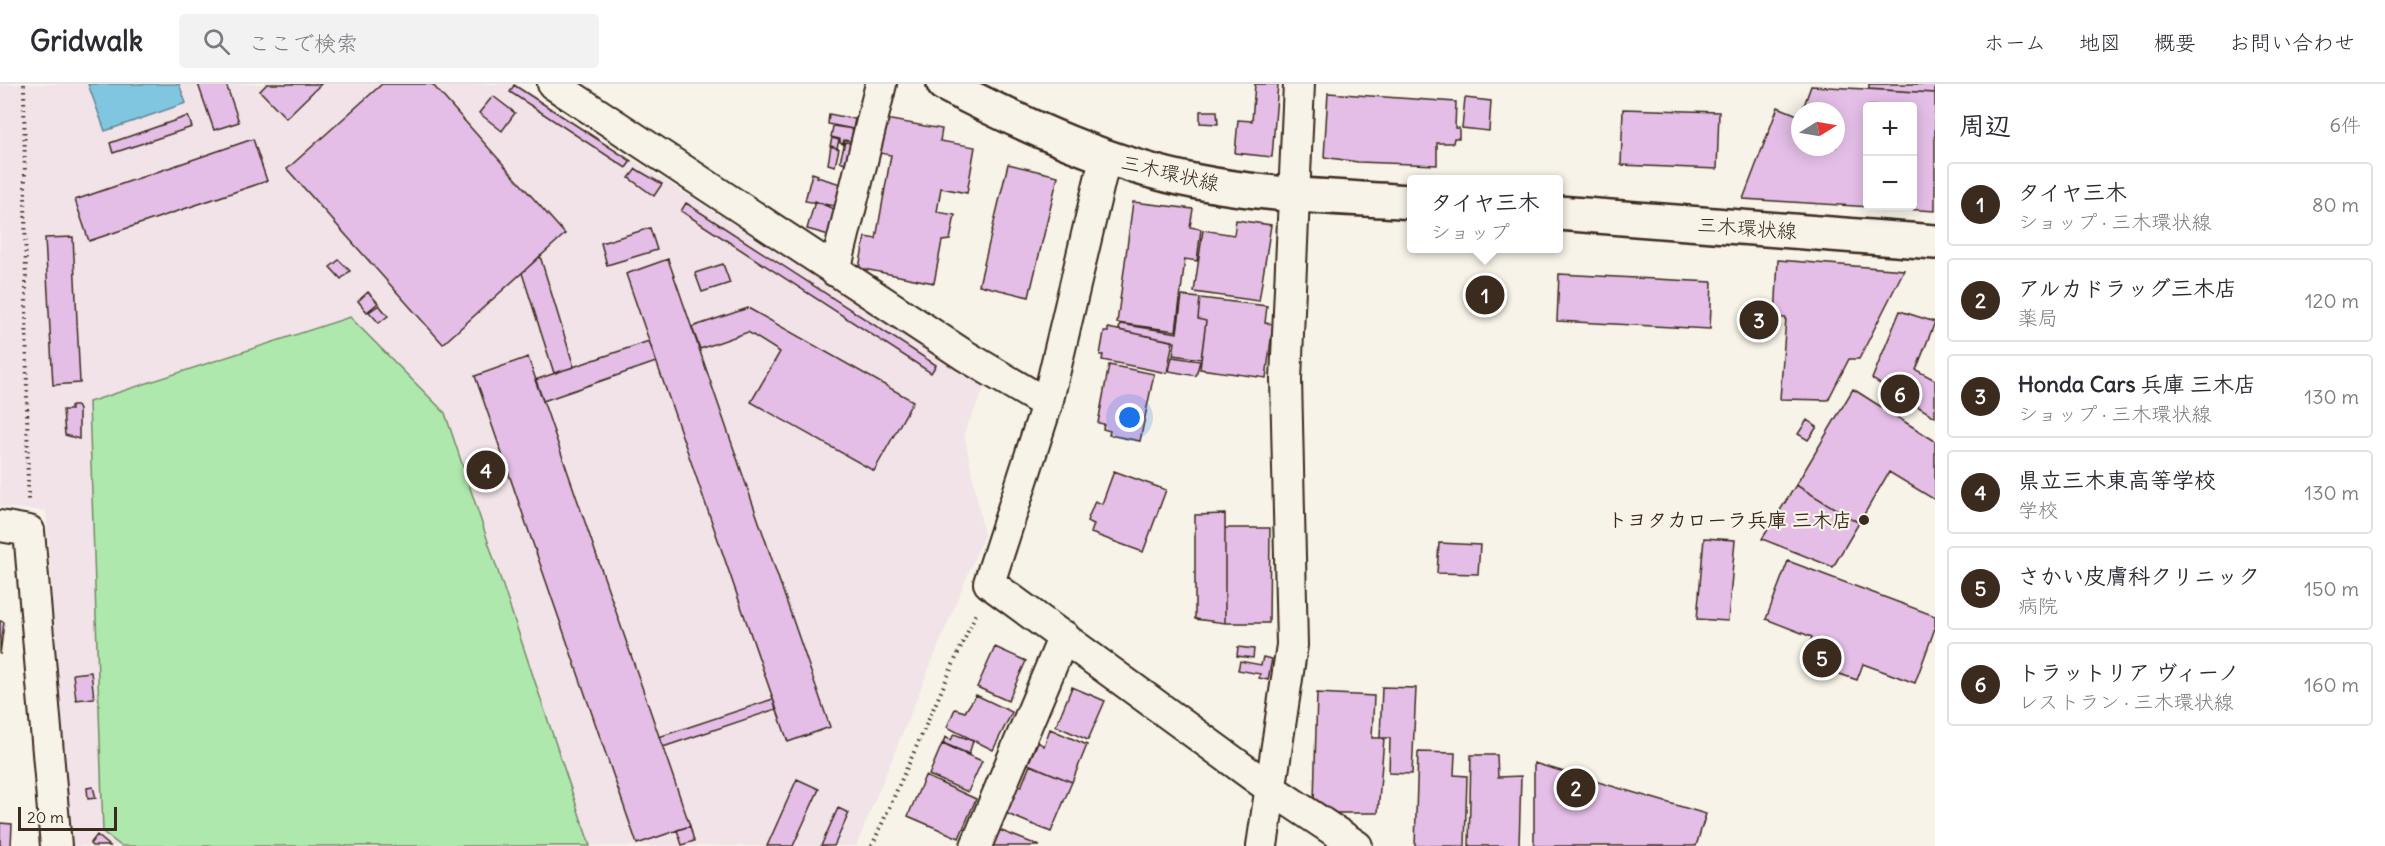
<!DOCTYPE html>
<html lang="ja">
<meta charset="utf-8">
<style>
:root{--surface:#fff;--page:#f2f2f3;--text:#2b2b33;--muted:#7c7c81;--line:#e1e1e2;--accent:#3b2a1e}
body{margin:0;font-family:Delius,"Klee One",sans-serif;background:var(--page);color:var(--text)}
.controls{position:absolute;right:18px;top:18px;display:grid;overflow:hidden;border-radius:6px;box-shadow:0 3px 15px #0003}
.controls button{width:54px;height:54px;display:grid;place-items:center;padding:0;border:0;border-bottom:2px solid var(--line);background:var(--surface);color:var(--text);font:30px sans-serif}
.compass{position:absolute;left:1791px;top:18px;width:54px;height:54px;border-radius:50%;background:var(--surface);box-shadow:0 3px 15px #0003;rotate:79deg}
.scale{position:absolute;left:18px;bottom:15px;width:99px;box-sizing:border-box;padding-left:6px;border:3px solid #3b2a1e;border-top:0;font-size:16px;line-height:21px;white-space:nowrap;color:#3b2a1e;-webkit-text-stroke:4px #f7f3e8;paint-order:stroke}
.you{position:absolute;left:1130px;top:334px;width:21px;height:21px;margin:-15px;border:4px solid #fff;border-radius:50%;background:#1a73e8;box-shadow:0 0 0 9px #1a73e833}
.badge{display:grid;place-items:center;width:39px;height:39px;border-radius:50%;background:var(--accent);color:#fff;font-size:20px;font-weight:700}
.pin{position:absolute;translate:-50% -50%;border:3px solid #fff;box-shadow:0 2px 6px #0006}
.popup{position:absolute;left:1407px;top:91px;width:156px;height:78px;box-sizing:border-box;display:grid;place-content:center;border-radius:6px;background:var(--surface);filter:drop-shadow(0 2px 4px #0005);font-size:20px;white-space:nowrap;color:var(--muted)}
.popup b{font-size:22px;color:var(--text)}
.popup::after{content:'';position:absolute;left:50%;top:100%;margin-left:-12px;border:12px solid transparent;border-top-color:var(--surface)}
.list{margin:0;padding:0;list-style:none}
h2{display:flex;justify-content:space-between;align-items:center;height:78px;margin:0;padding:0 24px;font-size:26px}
h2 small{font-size:20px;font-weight:400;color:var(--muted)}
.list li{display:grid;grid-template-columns:39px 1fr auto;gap:18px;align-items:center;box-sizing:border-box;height:84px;margin:0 12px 12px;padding:0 12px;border:2px solid var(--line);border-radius:6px}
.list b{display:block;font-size:22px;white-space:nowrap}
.list p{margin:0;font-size:20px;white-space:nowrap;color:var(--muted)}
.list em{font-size:20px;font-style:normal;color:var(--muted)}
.icon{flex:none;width:33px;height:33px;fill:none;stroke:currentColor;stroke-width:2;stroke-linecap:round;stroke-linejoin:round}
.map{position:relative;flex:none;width:1935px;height:762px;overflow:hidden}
header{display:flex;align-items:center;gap:36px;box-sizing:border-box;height:84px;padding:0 30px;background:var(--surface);border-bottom:2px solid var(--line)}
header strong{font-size:28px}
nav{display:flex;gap:33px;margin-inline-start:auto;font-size:21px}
.search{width:420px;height:54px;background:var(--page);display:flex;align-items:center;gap:15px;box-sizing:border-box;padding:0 21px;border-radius:6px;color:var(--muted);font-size:22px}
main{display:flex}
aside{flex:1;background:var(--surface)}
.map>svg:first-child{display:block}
.built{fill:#f1e3e8}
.green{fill:#aee8ad;stroke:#748966;stroke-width:1.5}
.water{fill:#80c6e1;stroke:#648893;stroke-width:1.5}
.building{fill:#e4bee7;stroke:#3b2a1e;stroke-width:1.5;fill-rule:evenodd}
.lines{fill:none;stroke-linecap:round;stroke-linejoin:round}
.street-casing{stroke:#3b2a1e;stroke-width:34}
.secondary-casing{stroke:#3b2a1e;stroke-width:38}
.path{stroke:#3b2a1e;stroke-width:4;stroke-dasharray:1.5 4.5;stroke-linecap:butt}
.street{stroke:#f7f3e8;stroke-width:30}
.secondary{stroke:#f7f3e8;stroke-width:33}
.poi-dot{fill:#3b2a1e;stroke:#f7f3e8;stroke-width:2}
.labels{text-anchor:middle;stroke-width:4.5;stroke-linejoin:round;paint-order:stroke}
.street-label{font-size:20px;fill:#3b2a1e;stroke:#f7f3e8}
.poi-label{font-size:20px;font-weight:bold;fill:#3b2a1e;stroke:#f7f3e8;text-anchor:end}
</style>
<header>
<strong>Gridwalk</strong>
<div class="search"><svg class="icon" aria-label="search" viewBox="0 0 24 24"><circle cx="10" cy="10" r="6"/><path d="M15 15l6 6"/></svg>ここで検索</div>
<nav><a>ホーム</a><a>地図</a><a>概要</a><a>お問い合わせ</a></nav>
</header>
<main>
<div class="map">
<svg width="1935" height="762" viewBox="0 0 1935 762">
<rect width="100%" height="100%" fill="#f7f3e8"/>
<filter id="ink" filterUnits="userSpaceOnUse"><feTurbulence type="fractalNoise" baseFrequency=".0167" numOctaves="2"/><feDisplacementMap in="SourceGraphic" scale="12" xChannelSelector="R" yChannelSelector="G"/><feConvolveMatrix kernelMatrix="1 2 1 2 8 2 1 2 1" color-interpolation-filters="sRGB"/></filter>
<g filter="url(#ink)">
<!-- built -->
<path class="built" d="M0,0H516L985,303L964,349L984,451L856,762H72L46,427L0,423Z"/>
<!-- green -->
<path class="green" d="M350,233L445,329L590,762H121L103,748L89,318Z"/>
<!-- water -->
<path class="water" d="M88,0H179L186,19L105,47Z"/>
<!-- building -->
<path class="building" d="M198,0H226L239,38L214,46Z
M267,0H321L286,34L260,7Z
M382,0H432L565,150L443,260L287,85Z
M1255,0H1278L1272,73L1235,69L1238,36L1252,37Z
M1869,0H1935V9L1869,5Z
M514,1L631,77L626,84L510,8Z
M1811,2L1935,9V127L1743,115L1778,23L1800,32V63H1836V27H1802ZM1868,22H1912V122H1868Z
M1328,9L1456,18L1455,44H1459V54H1454L1453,59H1437V81L1358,78L1324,73Z
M493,12L515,29L502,47L479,29Z
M1465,14L1491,17L1489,47L1462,44Z
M1623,25L1719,28L1717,85L1621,81Z
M1200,27H1217L1218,40L1200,39Z
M829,30L855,35L853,45L828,40Z
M188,32L192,43L113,69L110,59Z
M880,34L942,45L940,57L975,63L967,109L941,104L937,128L955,131L950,156L942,157L934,199L859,184L865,153L876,155L891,71L874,68Z
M833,42L853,45L851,57L844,56L843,60L840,59V55L831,53Z
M832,54L839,56L837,64L830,62Z
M253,55L267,97L89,157L75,116Z
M845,58L851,59L847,80L840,77Z
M831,62L839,65L835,82L828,80Z
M1008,80L1058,92L1029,213L979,201Z
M636,85L662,100L654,112L629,94Z
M812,89L818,91L817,93L841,100L835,122L805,117Z
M815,117L836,126L829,151L807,145Z
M1133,118L1193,125L1190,143L1201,145L1197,177L1185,175L1176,247L1117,239Z
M686,119L936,281L931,289L681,127Z
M1236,136L1271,141L1259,217L1194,208L1203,146L1234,151Z
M650,144L657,166L607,181L601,159Z
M73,153L80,299L53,301L45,154Z
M540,172L574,283L554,289L522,189Z
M668,175L830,643L788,658L626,190Z
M339,176L350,187L341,195L330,183Z
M1778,176L1904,186L1859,275H1849L1828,316L1780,315L1786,234H1775Z
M723,180L730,199L702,208L695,189Z
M1559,190L1712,198L1710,245L1557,237Z
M368,208L378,219L367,228L358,217Z
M1182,212L1200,214L1198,235L1206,237L1201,275L1173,271L1175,258L1119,246L1120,240L1177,249Z
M1200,214L1267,222L1265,239L1273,240L1266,294L1200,285L1206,237L1198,235Z
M379,221L388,232L379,239L369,228Z
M748,224L913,317L874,387L751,318L780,268L748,248L700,265L692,243Z
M1900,227L1935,238L1916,286L1935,296V333L1872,295Z
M1108,244L1173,257L1167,289L1102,276L1103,271H1100L1104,248H1108Z
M649,257L656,278L543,317L535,296Z
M528,273L690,742L637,760L475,292Z
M1172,273L1200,277L1196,292L1169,287Z
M1109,281L1154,290L1140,357L1109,351L1110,347L1103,345L1104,340L1098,339Z
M1853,305L1935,357V416L1889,388L1859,439L1796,401Z
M71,322H77L79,326V355L65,351L63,326H71Z
M1807,336L1817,343L1808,356L1798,350Z
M1114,387L1166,406L1143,468L1091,449L1094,440L1087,437L1095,417L1102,420Z
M1796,401L1859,439L1833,483L1762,455Z
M1225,430V539L1195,535V431Z
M1225,444H1270L1269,539H1225Z
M1704,454L1735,456L1728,537L1697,535Z
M1439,459L1480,461L1478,490L1437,489Z
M1788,477L1935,532V544L1915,599L1863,580L1857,596L1831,587L1836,574L1808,564L1812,553L1766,535Z
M0,537L4,538L0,571Z
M995,563L1026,577L1008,617L977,603Z
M1238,563L1254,565L1253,574L1237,572Z
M1263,573L1272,575L1268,596L1259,594L1260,590L1238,586L1240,577L1261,581Z
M91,588L94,614L76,616L73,590Z
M1072,603L1105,617L1088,656L1056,642Z
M1382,603L1416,604L1412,690L1389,689L1390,654H1380Z
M1317,609L1374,612L1372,654H1384L1378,729H1329L1314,718Z
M976,611L1012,628L993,666L947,643L955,625L965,628Z
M773,615L776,625L663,663L659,653Z
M1050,645L1087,661L1072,698L1028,680L1038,658L1044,662Z
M954,650L973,657L969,670L943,659L945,653L951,656Z
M942,660L982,677L968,708L929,691Z
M1418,668L1455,669L1454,691L1467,692L1465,762H1415Z
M1471,671H1497L1498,693L1521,692L1519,762H1469Z
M1534,679L1706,730L1696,762H1534Z
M1030,681L1072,698L1051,748L1005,729L1016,701L1021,703Z
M925,692L976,715L959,754L908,732Z
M797,695L819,705L793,762H767Z
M93,703L96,714L88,715L87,704Z
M838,724L849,729L834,762H821Z
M0,739L12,740L11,762H0Z
M690,742L694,757L682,761L677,746Z
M994,744L1040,762H987Z
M97,751L110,762H92L90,760Z"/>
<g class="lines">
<!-- street casing -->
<g class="street-casing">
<path id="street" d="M553,0L964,271L1047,320
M1105,74L1047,320L989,499L1271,705L1357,762
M835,187L881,0
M0,442L29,447L56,762
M976,762L1064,552
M1262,762L1292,561L1286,295L1299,0"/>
</g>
<!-- secondary casing -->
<g class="secondary-casing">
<path id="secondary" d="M944,0C1025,42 1109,81 1198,98C1268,112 1341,113 1412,118
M1558,129L1935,158"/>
</g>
<!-- path -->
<path class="path" d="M24,0L28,416
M872,762L977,527"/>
<!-- street -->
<use href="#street" class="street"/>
<!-- secondary -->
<use href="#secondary" class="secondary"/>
</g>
</g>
<!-- markers -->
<circle class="poi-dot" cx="1864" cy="436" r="6"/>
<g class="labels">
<!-- street labels -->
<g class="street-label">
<text transform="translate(1170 89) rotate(13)" y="7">三木環状線</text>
<text transform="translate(1747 144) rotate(4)" y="7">三木環状線</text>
</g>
<!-- poi labels -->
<g class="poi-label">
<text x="1852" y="443">トヨタカローラ兵庫 三木店</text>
</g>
</g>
</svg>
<div class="controls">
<button>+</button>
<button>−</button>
</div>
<svg class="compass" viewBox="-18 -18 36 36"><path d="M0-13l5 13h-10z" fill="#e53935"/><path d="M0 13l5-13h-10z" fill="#7c7c81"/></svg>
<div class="scale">20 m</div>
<div class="you"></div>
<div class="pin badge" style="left:1485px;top:211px">1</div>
<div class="popup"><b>タイヤ三木</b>ショップ</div>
<div class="pin badge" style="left:1576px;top:704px">2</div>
<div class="pin badge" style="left:1759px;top:236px">3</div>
<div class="pin badge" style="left:486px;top:386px">4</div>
<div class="pin badge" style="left:1822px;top:574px">5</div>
<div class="pin badge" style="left:1900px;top:310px">6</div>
</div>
<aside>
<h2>周辺<small>6件</small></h2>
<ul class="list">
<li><span class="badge">1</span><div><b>タイヤ三木</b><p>ショップ · 三木環状線</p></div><em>80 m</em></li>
<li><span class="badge">2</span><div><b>アルカドラッグ三木店</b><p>薬局</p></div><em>120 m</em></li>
<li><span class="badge">3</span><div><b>Honda Cars 兵庫 三木店</b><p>ショップ · 三木環状線</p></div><em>130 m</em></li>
<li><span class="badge">4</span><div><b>県立三木東高等学校</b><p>学校</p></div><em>130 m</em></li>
<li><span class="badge">5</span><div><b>さかい皮膚科クリニック</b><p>病院</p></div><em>150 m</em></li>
<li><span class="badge">6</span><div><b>トラットリア ヴィーノ</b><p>レストラン · 三木環状線</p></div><em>160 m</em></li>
</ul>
</aside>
</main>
